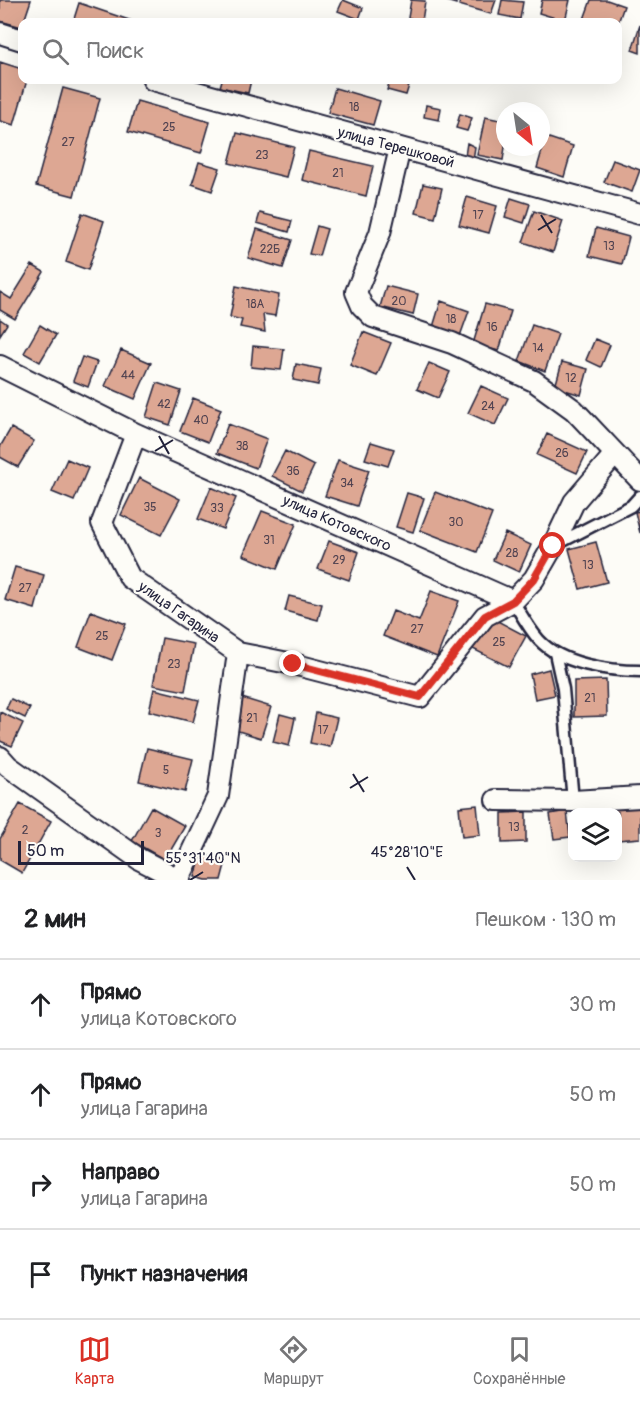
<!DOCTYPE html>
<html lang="ru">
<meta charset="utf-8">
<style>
:root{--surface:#fff;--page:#f2f2f2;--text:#202124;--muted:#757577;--line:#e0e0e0;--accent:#d93025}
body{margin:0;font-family:Pangolin,sans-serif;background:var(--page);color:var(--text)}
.controls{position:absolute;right:18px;bottom:18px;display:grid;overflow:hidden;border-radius:12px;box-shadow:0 6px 24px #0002}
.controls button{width:54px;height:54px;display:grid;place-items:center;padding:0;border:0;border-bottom:2px solid var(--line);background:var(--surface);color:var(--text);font:30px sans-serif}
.compass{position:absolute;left:496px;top:102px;width:54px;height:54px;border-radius:50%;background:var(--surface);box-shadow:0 6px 24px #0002;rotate:150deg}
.scale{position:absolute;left:18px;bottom:15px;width:126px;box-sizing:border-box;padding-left:6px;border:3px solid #22223b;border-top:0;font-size:16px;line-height:21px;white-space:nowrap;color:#22223b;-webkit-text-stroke:4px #fdfcf7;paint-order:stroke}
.stop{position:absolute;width:18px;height:18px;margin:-14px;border:4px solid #d93025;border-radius:50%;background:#fff}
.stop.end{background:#d93025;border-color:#fff;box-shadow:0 2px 6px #0008}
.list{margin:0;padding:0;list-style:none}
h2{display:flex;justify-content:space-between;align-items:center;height:78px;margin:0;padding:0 24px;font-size:26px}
h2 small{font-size:20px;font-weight:400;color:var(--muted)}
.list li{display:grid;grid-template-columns:39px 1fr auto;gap:18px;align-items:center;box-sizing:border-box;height:90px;padding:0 24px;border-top:2px solid var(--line)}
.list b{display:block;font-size:22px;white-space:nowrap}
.list p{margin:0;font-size:20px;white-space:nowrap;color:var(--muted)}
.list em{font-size:20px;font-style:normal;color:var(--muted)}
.icon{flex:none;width:33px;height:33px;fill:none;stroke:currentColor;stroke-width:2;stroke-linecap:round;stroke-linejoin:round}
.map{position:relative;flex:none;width:640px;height:880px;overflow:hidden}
.search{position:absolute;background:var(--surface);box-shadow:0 6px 24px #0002;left:18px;right:18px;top:18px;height:66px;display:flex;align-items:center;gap:15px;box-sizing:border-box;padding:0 21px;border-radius:12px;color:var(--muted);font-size:22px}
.sheet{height:438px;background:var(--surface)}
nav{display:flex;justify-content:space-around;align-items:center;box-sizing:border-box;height:84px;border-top:2px solid var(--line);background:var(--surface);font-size:16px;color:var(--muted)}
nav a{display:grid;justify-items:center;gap:3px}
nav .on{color:var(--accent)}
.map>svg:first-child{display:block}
.building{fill:#dda793;stroke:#22223b;stroke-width:1.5}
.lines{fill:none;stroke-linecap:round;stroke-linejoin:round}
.lane-casing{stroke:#22223b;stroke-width:15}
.street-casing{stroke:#22223b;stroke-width:24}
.lane{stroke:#fdfcf7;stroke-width:10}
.street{stroke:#fdfcf7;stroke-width:20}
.route{stroke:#d93025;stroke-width:8}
.ticks{fill:none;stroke:#22223b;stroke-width:2}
.labels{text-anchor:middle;stroke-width:4.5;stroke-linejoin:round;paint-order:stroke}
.number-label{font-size:12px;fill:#514351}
.street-label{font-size:15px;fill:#22223b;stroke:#fdfcf7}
.ticks-label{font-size:15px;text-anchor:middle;fill:#22223b;stroke:#fdfcf7;stroke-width:4.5;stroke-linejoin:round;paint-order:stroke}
</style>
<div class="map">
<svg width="640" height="880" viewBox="0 0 640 880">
<rect width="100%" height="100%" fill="#fdfcf7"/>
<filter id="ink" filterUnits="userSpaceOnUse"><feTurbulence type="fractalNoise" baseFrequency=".0167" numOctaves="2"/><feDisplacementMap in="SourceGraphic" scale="12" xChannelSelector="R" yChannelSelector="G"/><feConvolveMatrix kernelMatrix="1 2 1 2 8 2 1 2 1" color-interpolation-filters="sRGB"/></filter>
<g filter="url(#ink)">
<!-- building -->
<path class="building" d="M0,0H31L22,27L0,21Z
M343,0L363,8L359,19L338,11Z
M411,0L425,1L422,21L408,18Z
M443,0H456V4Z
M460,0H496L491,14L459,5Z
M502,0L523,2L520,19L499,15Z
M542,0H570L565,21L539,13Z
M591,0H607L624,6L618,23L583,22Z
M79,3L135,22H73Z
M640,25V53L632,50Z
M0,62L22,69V80H27L14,125L0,121Z
M222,80H251L248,93L220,87Z
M390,80L410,82L406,95L387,90Z
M63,88L100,98L74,196L36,186Z
M335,88L380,101L373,125L328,113Z
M137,101L210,122L201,153L128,132Z
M426,105L441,108L439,120L424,117Z
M460,114L472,118L467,131L456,128Z
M485,117L505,121V147L503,160L477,155Z
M237,133L294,147L286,177L229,163Z
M546,137L573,146L564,177L537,168Z
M467,143L475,147L473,160L465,156Z
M309,151L373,166L366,196L302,180Z
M613,160L640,170L632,192L604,182Z
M199,162L220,168L212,191L192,184Z
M423,184L442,188L435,218L416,213Z
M467,197L497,206L489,233L459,225Z
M511,198L530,204L524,223L505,217Z
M534,211L563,221L553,252L523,242Z
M82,213L104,221L88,270L66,262Z
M260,213L292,221L289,232L257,223Z
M317,226L327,229L319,256L309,254Z
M596,228L629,237L622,264L589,256Z
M257,229L292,240L283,268L248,258Z
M32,265L44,272L15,319L0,310V292L11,299Z
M236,286L279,295L275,316L263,314L265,332L240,327L242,320L230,317Z
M386,286L418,294L413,315L380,307Z
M441,301L469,311L460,336L433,327Z
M485,304L511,311L499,351L473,344Z
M0,319L7,324L0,335Z
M40,325L56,335L40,362L24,353Z
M532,325L558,334L545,371L519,361Z
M363,332L391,343L377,376L350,365Z
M595,339L610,345L601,367L586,360Z
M253,346L284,349L281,370L251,367Z
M121,350L151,363L135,399L105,386Z
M82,357L97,362L88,387L73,381Z
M562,362L588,369L581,395L555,387Z
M429,363L450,372L438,398L417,389Z
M296,364L321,369L318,385L293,380Z
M157,383L181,391L170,425L146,417Z
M481,386L508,398L495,425L468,413Z
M193,398L221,409L208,442L180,431Z
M228,424L267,439L256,468L217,453Z
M11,428L34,441L18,467L0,457V447Z
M547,434L587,452L577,473L537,455Z
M371,442L394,449L388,466L365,459Z
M285,451L314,466L302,491L272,476Z
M67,459L88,468L74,501L52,492Z
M338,460L369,470L357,506L325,496Z
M139,478L180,499L161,535L121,515Z
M211,487L236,498L223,529L198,519Z
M435,492L492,514L477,552L420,530Z
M407,493L424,498L413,532L396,527Z
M262,511L296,524L277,569L243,555Z
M640,511V533L635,512Z
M505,533L531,545L519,572L493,560Z
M329,541L359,552L349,580L318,569Z
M596,542L607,582L580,589L569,549Z
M15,567L44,575L35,609L5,600Z
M431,591L459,601L437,657L383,636L393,611L419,621Z
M289,596L322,604L318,620L285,611Z
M91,611L126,624L112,660L78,647Z
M490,617L526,636L509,667L473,649Z
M162,638L194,644L185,691L153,685Z
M549,669L555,695L535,699L530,674Z
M606,680L607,716L574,717V681Z
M154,689L199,700L193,722L149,711Z
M242,698L271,707L261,738L232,729Z
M11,699L30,708L25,718L6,709Z
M0,712L23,723L12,746L0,741Z
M316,713L337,718L330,747L310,743Z
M280,714L295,718L289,746L273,742Z
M147,748L193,759L185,792L139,781Z
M20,804L51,821L22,873L0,860V839Z
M477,805L480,835L462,837L459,807Z
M640,806V838L618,840V812H612V809Z
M151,807L185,826L165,860L132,841Z
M567,811L570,837L554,839L550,814Z
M526,812V842L502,843V813Z
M202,854L226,861L221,880H206L195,877Z"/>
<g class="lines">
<!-- lane casing -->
<g class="lane-casing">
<path id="lane" d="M555,545L631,506L640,496
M513,601C521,614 529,629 539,640C561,664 609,671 640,671
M555,653L563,689L573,801"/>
</g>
<!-- street casing -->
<g class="street-casing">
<path id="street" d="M0,33L22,40
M153,80L640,214
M400,148L380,233L356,292L362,306L373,317L452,343L534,381L574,410L640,480
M0,366L136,434L513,601
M136,434L102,523L130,578L238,653L218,796L179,879
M238,653L293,664L420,697L485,616L513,601L534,579L553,546L574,502L615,454
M0,757L8,766L139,859L180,880
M496,800L573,801L640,797"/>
</g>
<!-- lane -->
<use href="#lane" class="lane"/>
<!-- street -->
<use href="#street" class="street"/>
</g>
</g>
<g class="lines" filter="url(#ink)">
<!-- route -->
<path class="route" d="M293,664L420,697L485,616L513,601L534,579L553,546"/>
</g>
<!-- ticks -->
<path class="ticks" d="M541,215L552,233M538,230L556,219M159,436L169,454M155,451L173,440M353,774L364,792M350,788L368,777M407,867L415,880M190,880L203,872"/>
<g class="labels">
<!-- number labels -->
<g class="number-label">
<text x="354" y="111">18</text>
<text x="169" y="131">25</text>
<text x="68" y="146">27</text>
<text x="262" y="159">23</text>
<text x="338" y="177">21</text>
<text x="478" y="219">17</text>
<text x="609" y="250">13</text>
<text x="270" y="253">22Б</text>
<text x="399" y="305">20</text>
<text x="255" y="308">18А</text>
<text x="451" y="323">18</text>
<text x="492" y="331">16</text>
<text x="538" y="352">14</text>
<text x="128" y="379">44</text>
<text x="571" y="382">12</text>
<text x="164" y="408">42</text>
<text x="488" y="410">24</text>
<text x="201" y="424">40</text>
<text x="242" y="450">38</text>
<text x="562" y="457">26</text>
<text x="293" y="475">36</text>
<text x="347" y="487">34</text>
<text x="150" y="511">35</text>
<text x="217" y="512">33</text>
<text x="456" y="526">30</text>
<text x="269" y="544">31</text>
<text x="512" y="557">28</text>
<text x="339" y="564">29</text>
<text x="588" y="569">13</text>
<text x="25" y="592">27</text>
<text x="417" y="633">27</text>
<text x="102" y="640">25</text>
<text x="499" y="646">25</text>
<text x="174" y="668">23</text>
<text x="590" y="702">21</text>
<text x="252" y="722">21</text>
<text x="323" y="734">17</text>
<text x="166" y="774">5</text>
<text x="514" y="831">13</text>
<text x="25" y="834">2</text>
<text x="158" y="837">3</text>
</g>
<!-- street labels -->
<g class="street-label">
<text transform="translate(396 147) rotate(15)" y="5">улица Терешковой</text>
<text transform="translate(337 523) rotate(24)" y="5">улица Котовского</text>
<text transform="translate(179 612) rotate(35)" y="5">улица Гагарина</text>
</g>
</g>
<g class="ticks-label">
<text x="407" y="857">45°28'10"E</text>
<text x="203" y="863">55°31'40"N</text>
</g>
</svg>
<div class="controls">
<button><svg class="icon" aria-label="layers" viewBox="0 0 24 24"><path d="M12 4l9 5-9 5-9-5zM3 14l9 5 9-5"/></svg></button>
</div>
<svg class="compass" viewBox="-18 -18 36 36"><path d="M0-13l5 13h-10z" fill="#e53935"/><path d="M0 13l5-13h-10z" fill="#757577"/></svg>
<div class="scale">50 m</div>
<div class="stop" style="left:553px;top:546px"></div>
<div class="stop end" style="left:293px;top:664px"></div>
<div class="search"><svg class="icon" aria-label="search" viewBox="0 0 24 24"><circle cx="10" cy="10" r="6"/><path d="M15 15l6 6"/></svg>Поиск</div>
</div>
<section class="sheet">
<h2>2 мин<small>Пешком · 130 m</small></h2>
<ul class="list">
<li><svg class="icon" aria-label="ahead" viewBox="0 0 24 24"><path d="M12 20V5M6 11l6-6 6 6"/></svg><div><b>Прямо</b><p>улица Котовского</p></div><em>30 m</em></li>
<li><svg class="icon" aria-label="ahead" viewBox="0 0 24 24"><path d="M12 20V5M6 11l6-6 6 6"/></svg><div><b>Прямо</b><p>улица Гагарина</p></div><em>50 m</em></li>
<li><svg class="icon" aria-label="right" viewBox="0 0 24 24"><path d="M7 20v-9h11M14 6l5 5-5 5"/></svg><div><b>Направо</b><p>улица Гагарина</p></div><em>50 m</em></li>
<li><svg class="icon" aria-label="arrive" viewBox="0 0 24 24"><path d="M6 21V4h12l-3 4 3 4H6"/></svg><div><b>Пункт назначения</b></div></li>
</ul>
</section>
<nav>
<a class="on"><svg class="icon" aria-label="map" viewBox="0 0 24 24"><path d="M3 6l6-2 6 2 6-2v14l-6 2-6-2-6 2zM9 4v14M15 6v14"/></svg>Карта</a>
<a><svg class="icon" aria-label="directions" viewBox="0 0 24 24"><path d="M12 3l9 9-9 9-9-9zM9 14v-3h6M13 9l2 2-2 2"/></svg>Маршрут</a>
<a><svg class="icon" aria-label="saved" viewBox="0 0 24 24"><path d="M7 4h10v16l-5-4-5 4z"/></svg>Сохранённые</a>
</nav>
